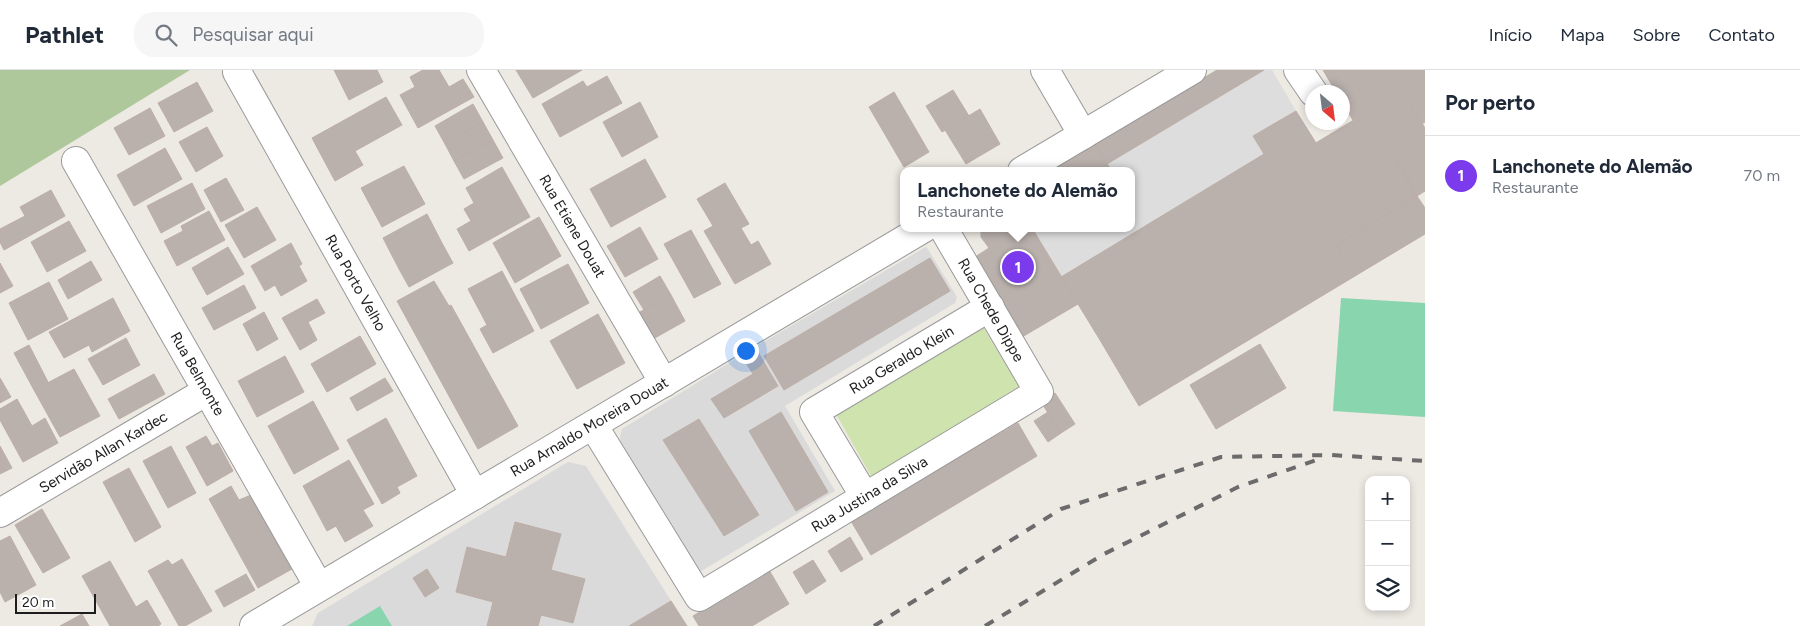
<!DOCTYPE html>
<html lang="pt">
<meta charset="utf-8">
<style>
:root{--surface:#fff;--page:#f6f6f7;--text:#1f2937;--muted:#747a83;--line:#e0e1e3;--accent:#7c3aed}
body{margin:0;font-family:Figtree,sans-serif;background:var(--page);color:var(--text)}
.controls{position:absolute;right:15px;bottom:15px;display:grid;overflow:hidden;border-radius:10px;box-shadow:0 2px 8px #0003}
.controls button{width:45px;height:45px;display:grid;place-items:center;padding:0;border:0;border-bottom:1px solid var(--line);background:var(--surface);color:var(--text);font:25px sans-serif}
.compass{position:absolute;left:1305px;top:15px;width:45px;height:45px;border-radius:50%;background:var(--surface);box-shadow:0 2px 8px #0003;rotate:152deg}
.scale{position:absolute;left:15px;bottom:12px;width:81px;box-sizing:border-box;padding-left:5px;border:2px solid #1d1d1d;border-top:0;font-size:14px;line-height:18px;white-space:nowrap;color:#1d1d1d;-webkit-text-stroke:4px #fff;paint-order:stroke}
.you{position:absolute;left:745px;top:280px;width:18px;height:18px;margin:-12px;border:4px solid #fff;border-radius:50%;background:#1a73e8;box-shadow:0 0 0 8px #1a73e833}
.badge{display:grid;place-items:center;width:32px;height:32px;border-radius:50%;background:var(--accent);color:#fff;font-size:16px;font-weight:700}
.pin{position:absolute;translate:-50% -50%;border:2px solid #fff;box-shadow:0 1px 5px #0006}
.popup{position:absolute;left:900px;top:97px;width:235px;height:65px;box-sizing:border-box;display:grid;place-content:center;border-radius:10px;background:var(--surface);filter:drop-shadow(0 1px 4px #0005);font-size:16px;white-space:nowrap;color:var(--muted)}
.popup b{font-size:19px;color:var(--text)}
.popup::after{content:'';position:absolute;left:50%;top:100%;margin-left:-10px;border:10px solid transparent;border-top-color:var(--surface)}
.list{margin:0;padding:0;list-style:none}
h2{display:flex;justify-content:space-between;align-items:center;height:65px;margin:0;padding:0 20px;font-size:21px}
h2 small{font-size:16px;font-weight:400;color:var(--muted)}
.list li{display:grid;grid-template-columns:32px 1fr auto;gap:15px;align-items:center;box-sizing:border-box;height:80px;padding:0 20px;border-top:1px solid var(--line)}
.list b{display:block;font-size:19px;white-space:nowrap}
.list p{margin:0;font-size:16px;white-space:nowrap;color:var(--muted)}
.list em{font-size:16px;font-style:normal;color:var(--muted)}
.icon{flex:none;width:28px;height:28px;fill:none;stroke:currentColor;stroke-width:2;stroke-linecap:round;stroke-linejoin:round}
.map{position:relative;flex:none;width:1425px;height:556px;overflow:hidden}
header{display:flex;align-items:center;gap:30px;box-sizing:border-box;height:70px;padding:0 25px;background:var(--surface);border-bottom:1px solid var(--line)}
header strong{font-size:24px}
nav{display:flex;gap:28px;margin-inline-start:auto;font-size:18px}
.search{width:350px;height:45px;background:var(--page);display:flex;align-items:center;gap:12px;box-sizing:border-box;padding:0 18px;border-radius:20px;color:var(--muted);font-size:19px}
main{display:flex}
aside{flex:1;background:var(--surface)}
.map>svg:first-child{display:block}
.residential{fill:#dbdada}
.grass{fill:#cee3ad}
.forest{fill:#aec89c}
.pitch{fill:#88d5ae}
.parking{fill:#ddd}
.building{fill:#bab1ad;stroke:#bdaea7}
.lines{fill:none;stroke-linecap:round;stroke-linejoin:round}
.minor-casing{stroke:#9a9a9a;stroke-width:30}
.minor{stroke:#fff;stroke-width:28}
.rail{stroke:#6b6b6b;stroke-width:4;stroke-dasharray:10 10;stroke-linecap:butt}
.labels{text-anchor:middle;stroke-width:5;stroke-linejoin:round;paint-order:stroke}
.street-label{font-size:15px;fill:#1d1d1d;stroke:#fff}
</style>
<header>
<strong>Pathlet</strong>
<div class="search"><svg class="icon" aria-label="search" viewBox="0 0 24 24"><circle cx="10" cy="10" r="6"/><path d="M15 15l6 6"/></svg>Pesquisar aqui</div>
<nav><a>Início</a><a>Mapa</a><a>Sobre</a><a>Contato</a></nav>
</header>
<main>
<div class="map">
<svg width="1425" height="556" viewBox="0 0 1425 556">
<rect width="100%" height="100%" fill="#ede9e3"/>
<!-- residential -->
<path class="residential" d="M926,177L929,181L957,227L955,233L785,336L835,421L698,503L621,375L620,367L622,359L755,277Z
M568,392L586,396L687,556H312L318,543Z"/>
<!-- grass -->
<path class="grass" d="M983,257L1020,318L873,407L871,406L836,344Z"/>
<!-- forest -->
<path class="forest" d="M0,0H190L0,116Z"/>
<!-- pitch -->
<path class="pitch" d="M1341,228L1425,233V347L1333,341Z
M380,536L392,556H347Z"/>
<!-- parking -->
<path class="parking" d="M1264,0H1272L1296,41L1254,66L1264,84L1061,207L1032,158H1132V101H1110L1107,94Z"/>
<!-- building -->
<path class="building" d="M334,0H377L383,12L349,30Z
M423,0H439L449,17L463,9L474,27L418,58L400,25L415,17L410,7Z
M516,0H582L533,28Z
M1217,0H1264L1107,94L1095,74Z
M1323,0H1390L1402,21L1353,50L1342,33V22H1336Z
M1390,0H1425V23L1409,33Z
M607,6L622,33L560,67L542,34L583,11L587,17Z
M197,12L213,41L174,62L158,33Z
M953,20L969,46L942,62L926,36Z
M1402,21L1425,58V74L1100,270L1070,221Z
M894,22L929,82L904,97L869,37Z
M1425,23V52L1422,54L1409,33Z
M386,27L402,55L355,81L363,95L335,111L312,68Z
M640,32L658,67L622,87L603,52Z
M473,34L483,52L445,74L435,56Z
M150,38L165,66L129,85L114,58Z
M980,39L1000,74L966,94L945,60Z
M1296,41L1316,73L1070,221L1061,207L1264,84L1253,66Z
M483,52L493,70L454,91L445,74Z
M207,57L223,86L196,102L179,72Z
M493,70L503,88L464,109L454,91Z
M1095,74L1111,100L1050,101Z
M1425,74V121L1417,126L1397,91Z
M165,78L182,109L134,136L117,105Z
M645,89L666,127L611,157L590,119Z
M1397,91L1417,126L1336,175L1355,206L1139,336L1100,270Z
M404,96L425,134L382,157L361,118Z
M502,97L530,147L469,181L457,159L471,151L464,139L474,133L466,118Z
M226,108L244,140L221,152L204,120Z
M192,113L205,139L161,163L147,136Z
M725,113L749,154L741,158L751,175L758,171L771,194L735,214L704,161L713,156L697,129Z
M51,120L65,146L4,180L0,172V159L25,146L20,137Z
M1417,126L1425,138V164L1355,206L1336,175Z
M257,137L276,170L244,188L225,155Z
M209,141L225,170L177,196L164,171L183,161L181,156Z
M427,144L443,175L399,199L383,168Z
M539,147L561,186L515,213L493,173Z
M69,151L86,181L47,202L31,172Z
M640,157L658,189L625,207L607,176Z
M981,158H1032L1078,234L1022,267L975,187L989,178L981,167Z
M691,160L721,214L694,228L664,174Z
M291,173L302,194L299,196L307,211L281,226L275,215L265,221L251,196Z
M443,175L453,193L409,217L399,199Z
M228,177L244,204L207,225L192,198Z
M930,188L950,221L784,320L764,286Z
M91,191L102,210L68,229L58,210Z
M0,193L13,216L0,223Z
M568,194L589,233L541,259L520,219Z
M502,201L534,261L493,283L480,259L487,255L468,219Z
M660,206L671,225L644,240L633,222Z
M434,211L449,236L451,235L518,356L478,379L397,231Z
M49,212L68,249L28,270L9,233Z
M244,215L256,238L214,260L202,238Z
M671,225L685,251L653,269L638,243Z
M113,228L130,261L92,282L89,275L64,288L49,262Z
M317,229L325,243L308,252L317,270L300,280L282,248Z
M264,242L278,269L257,281L243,254Z
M598,244L625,293L577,319L550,271Z
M360,266L376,294L327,322L311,294Z
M126,268L140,295L103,315L88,289Z
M1260,274L1286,318L1216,359L1190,315Z
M29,275L48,312L34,320L14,283Z
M755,277L778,316L724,348L711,329L753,304L741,285Z
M285,286L304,322L257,347L238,311Z
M74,299L100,346L60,367L34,320Z
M154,304L165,324L119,349L108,329Z
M0,308L11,327L0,333Z
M385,308L393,321L357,341L350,328Z
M1055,323L1075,354L1061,363L1041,332Z
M17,329L32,356L45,348L58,373L23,392L0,350V339Z
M313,331L339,379L294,404L268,356Z
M781,342L828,422L796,441L749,361Z
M1048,342L1061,363L1048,372L1034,351Z
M386,348L417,406L397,417L400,423L382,434L347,370Z
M699,349L759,445L724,466L663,370Z
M1018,353L1037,386L871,485L851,451Z
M206,366L212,376L218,373L233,401L207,416L186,377Z
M0,376L12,398L0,404Z
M171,376L196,423L168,438L143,391Z
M349,390L374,434L363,440L373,456L345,472L336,456L327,461L303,416Z
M129,398L161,457L135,472L103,412Z
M231,416L239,430L251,425L292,499L258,518L209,429Z
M42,439L70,488L43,503L15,455Z
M515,452L561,464L551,500L585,509L573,553L541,545L538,556H487L493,532L456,522L467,477L506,487Z
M10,466L36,515L5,532L0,522V471Z
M850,467L863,489L841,502L828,481Z
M182,489L212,541L185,556H179L148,501L168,490L172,495Z
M813,490L826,511L806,524L793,502Z
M110,491L136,537L147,530L161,554L158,556H110L82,506Z
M427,499L439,518L425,527L413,508Z
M769,500L789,534L752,556H699L693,546Z
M246,504L255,520L224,537L215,521Z
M671,531L687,556H629Z
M82,544L89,556H60Z"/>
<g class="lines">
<!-- minor casing -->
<g class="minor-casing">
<g id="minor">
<path id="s1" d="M481,0L664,313"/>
<path d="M1045,0L1083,65"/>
<path d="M1298,0L1313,22"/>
<path id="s2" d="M237,2L475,425"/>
<path id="s3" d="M76,91L319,517"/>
<path d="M1022,101L1192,0"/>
<path id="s4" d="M593,355L699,527L1039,322L943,158"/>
<path id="s5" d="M865,427L814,342L990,237"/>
<path id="s6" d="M0,443L207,321"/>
<path id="s7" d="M254,556L924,158"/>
</g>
</g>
<!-- minor -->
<use href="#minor" class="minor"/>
<!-- rail -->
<path class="rail" d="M874,556L1061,439L1221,387L1332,385L1425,391
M985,556L1104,484L1238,417L1322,388"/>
</g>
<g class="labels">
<!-- street labels -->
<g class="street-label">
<text dy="5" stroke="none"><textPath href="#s1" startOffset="181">Rua Etiene Douat</textPath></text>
<text dy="5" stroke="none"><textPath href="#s2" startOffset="242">Rua Porto Velho</textPath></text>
<text transform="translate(991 240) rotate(60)" y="5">Rua Chede Dippe</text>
<text dy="5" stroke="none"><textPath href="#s5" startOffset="201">Rua Geraldo Klein</textPath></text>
<text dy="5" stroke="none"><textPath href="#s3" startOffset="245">Rua Belmonte</textPath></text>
<text dy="5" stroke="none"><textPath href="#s7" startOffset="390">Rua Arnaldo Moreira Douat</textPath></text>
<text dy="5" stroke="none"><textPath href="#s6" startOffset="120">Servidão Allan Kardec</textPath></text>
<text dy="5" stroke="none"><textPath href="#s4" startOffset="401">Rua Justina da Silva</textPath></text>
</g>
</g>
</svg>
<div class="controls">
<button>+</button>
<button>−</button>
<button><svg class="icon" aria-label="layers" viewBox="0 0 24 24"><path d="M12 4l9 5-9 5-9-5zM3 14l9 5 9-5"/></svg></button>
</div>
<svg class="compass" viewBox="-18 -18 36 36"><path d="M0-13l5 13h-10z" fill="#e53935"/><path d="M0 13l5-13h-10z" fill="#747a83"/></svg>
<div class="scale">20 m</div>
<div class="you"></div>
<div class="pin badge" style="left:1018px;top:197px">1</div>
<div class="popup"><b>Lanchonete do Alemão</b>Restaurante</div>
</div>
<aside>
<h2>Por perto<small></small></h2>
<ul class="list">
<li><span class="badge">1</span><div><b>Lanchonete do Alemão</b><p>Restaurante</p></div><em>70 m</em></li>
</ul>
</aside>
</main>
